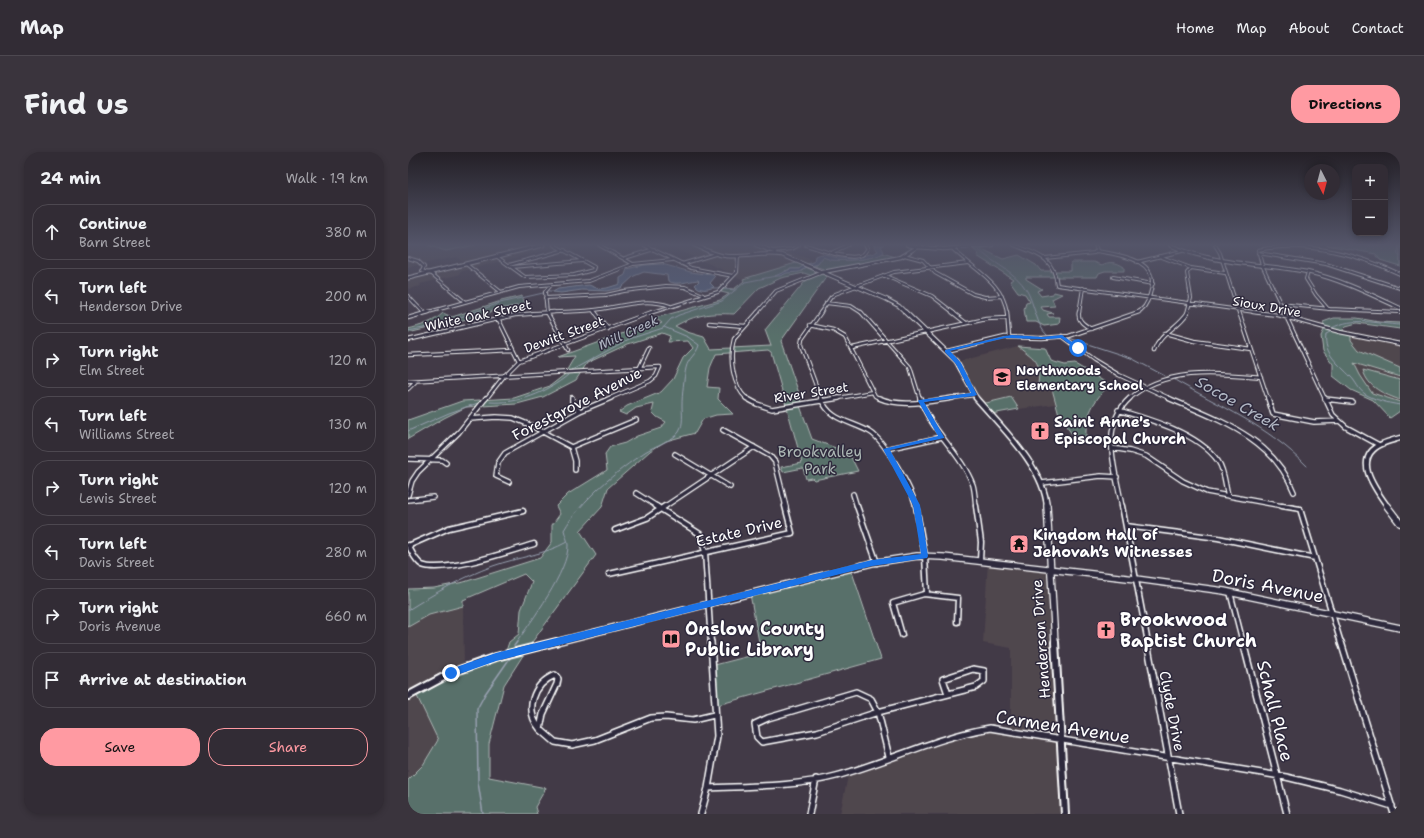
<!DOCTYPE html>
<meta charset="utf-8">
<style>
:root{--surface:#322c35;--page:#3a343d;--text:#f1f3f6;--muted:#a8a7ad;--line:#4d4850;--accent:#ff9aa2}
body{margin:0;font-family:"Shantell Sans",sans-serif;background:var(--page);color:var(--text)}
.controls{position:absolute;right:12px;top:12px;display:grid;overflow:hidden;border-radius:8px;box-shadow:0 2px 6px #0003}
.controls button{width:36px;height:36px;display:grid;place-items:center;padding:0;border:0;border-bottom:1px solid var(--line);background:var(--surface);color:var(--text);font:20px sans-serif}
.compass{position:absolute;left:896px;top:12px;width:36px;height:36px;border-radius:50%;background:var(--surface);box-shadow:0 2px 6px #0003;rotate:174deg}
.stop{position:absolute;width:12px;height:12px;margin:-9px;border:3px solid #1a73e8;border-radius:50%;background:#fff}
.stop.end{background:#1a73e8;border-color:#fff;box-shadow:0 1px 4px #0008}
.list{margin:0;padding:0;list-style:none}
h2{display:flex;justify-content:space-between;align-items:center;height:52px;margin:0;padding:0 16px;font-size:17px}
h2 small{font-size:13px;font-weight:400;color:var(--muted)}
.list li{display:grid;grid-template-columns:26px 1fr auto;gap:12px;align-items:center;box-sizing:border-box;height:56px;margin:0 8px 8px;padding:0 8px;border:1px solid var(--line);border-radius:16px}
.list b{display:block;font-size:15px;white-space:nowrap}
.list p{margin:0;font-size:13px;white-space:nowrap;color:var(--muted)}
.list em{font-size:13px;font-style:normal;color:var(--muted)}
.actions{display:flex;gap:8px;padding:12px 16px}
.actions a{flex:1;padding:9px 0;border:1px solid var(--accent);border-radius:16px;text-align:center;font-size:14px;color:var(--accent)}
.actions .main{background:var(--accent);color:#111}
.icon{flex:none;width:22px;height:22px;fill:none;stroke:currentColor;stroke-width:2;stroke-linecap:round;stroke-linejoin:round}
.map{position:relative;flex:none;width:992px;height:662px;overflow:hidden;border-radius:16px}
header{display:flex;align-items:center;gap:24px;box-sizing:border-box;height:56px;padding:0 20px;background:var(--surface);border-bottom:1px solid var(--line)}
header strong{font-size:19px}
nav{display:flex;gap:22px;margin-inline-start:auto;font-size:14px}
.intro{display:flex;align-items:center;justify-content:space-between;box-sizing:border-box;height:96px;padding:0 24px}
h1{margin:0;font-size:28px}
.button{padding:10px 18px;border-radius:16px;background:var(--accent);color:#111;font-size:14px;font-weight:700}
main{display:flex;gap:24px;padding:0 24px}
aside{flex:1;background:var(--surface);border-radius:16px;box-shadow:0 2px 6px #0003}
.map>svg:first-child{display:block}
.built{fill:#50464e}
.green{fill:#596f6a;stroke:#acb7b4}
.water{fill:#52607b;stroke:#97a0b0}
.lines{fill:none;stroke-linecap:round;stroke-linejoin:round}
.stream-far1{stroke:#97a0b0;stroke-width:1}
.stream{stroke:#97a0b0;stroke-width:1.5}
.street-far4-casing{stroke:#fff;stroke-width:4}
.street-far3-casing{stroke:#fff;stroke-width:4.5}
.street-far2-casing{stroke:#fff;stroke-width:6}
.street-far1-casing{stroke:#fff;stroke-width:7}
.street-casing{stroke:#fff;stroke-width:8}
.secondary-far4-casing{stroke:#fff;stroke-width:4.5}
.secondary-far3-casing{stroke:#fff;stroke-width:5.5}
.secondary-far2-casing{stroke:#fff;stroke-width:7}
.secondary-far1-casing{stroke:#fff;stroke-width:8}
.secondary-casing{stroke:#fff;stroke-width:10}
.primary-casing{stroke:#fff;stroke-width:5}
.street-far4{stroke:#2f2a3d;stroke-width:2}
.street-far3{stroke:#2f2a3d;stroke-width:2.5}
.street-far2{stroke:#2f2a3d;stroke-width:3.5}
.street-far1{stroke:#2f2a3d;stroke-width:4}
.street{stroke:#2f2a3d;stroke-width:5}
.secondary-far4{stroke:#2f2a3d;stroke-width:2.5}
.secondary-far3{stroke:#2f2a3d;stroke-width:3.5}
.secondary-far2{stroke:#2f2a3d;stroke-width:4}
.secondary-far1{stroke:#2f2a3d;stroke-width:5.5}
.secondary{stroke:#2f2a3d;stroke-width:6}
.primary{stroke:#2f2a3d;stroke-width:3}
.route{fill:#1a73e8}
.labels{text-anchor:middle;stroke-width:3;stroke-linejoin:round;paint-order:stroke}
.far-street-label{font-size:13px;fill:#fff;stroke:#2f2a3d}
.far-water-label{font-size:13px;font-style:italic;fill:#b1b7c4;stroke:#2f2a3d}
.far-poi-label{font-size:13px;font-weight:bold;fill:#fff;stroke:#2f2a3d;text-anchor:start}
.street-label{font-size:15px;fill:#fff;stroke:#2f2a3d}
.poi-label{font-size:15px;font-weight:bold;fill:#fff;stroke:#2f2a3d;text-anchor:start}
.park-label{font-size:15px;fill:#acb7b4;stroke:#2f2a3d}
.water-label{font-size:16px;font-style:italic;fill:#b1b7c4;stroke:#2f2a3d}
.near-street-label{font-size:18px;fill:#fff;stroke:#2f2a3d}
.near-poi-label{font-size:18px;font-weight:bold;fill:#fff;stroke:#2f2a3d;text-anchor:start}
</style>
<header>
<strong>Map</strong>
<nav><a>Home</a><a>Map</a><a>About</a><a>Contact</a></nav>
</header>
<div class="intro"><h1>Find us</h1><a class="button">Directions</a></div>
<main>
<aside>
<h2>24 min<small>Walk · 1.9 km</small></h2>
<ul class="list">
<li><svg class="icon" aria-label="ahead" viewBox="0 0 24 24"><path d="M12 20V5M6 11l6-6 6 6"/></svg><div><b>Continue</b><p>Barn Street</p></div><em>380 m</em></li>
<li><svg class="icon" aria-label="left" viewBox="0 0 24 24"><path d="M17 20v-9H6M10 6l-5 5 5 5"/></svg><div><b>Turn left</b><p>Henderson Drive</p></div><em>200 m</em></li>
<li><svg class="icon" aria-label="right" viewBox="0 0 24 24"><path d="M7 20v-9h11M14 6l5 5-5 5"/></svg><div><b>Turn right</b><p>Elm Street</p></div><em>120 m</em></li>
<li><svg class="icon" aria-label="left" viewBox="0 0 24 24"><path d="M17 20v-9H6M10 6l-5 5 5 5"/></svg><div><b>Turn left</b><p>Williams Street</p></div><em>130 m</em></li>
<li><svg class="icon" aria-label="right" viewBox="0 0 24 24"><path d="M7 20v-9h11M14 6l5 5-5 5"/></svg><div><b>Turn right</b><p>Lewis Street</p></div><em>120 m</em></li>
<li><svg class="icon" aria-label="left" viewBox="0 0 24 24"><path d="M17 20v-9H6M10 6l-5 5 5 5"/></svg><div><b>Turn left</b><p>Davis Street</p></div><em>280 m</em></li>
<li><svg class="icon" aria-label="right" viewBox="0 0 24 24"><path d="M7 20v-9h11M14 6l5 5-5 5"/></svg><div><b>Turn right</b><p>Doris Avenue</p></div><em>660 m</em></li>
<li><svg class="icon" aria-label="arrive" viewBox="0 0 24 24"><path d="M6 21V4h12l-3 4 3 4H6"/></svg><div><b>Arrive at destination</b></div></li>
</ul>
<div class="actions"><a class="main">Save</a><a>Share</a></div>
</aside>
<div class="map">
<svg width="992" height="662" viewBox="0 0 992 662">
<rect width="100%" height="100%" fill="#423a47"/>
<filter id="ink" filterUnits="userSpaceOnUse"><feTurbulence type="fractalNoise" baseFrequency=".025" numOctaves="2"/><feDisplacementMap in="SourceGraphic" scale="8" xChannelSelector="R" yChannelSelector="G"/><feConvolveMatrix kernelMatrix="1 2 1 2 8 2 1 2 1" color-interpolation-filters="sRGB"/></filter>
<g filter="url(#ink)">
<!-- built -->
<path class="built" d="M0,93H19L38,99L68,93H188L159,100L150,95L51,120L53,122L12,132L13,134L0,137V126L58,112L48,105L0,115Z
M258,93H376L380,94L373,97L407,109L396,113L391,110L335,127L325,124L328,120H320Z
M943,182L992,192V216L951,198L943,188Z
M610,194L625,206L632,217L630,232L632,236L644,237L648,252L611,257L603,245L574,252L549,210Z
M946,211L992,225V250L964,241L952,223Z
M580,409L642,417L657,662H432L441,619L471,608L582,576L603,579V496L575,491Z
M55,454L56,516L30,588L15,613L0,628V475L21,463Z"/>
<!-- green -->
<path class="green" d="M19,93H68L38,99Z
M560,93H571L576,98L595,107L611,103L628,113L633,119H663V110H686L694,113C701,109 709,110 716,115V119H697L691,121L689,125H618V127L634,137L629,139L633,144L645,142L646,140L654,142L644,147L647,154L633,155L635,158L645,161L639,162L641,165H652L651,172L636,174L628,170H618L616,157L618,151L622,150L617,142L610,140L602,129L605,127L569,104L570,101Z
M918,93H992V114L972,108L968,102Z
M474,101L488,105L419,118L403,113H409C411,111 412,106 414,105C416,104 423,108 425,108C437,109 465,108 474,101Z
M391,110L396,113L392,117H383L377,119H394L398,115L411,121L404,124L396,121L373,126L351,136L326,162C301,161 289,162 267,174L279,180L296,185L303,197L363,194L357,178L399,127L413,122L419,124L373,189L394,250L378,253L363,200L360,198L308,202L302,216L299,235L311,236L310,247L325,262L308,263L295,267L287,281L258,289L242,299L200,336L194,355L172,379L188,403L119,497L96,533L81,592V625L138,636L127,655L129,662H0V628L15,613L30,588L7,540L43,521L97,502L101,490L111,482L113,458L124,430L116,422L55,448V454L21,463L0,475V437L26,436L56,430L132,406L144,390V373L152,362L148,354L160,342L199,318L197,302L202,295L217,291L229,284L253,276L258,270L249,265L244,260L246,252L228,256L218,263L211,260L219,254L253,240L265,227L275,206L285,196L280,189L260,190L262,184L254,181L220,192L179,211L168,228L135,245L109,252L58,255L36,266L0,287V268L54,249L106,246L142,234L156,223L167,204L150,205L235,174L242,176L254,171L247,166L312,148L321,142L313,140L315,136L326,137L336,129L335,127Z
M114,144L117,152L87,158L76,163L0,181V177C12,174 26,170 35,161L44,165L93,149Z
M926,166H949L971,170L992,171V177L949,171L938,174L935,177L937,181L943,182V188L951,198L992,216V225L946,211L952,223L964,241L992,250V259L982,266L965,248L943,238L925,224V212L915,199L913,184L917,176L915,170Z
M610,194L637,196L643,209L657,213L667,212L702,233C686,247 677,264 678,285L667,286L652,266L644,237L632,236L630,232C633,209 628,208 610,194Z
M955,218L992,228V248C976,242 960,236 955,218Z
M603,245L611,257L583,262L574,252Z
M392,254L404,287L441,301L450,319L406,328L404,326L398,327L395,316L375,320L373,315L394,311L379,256Z
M443,417L473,507L306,554L303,514L353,501L342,442Z"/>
<!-- water -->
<path class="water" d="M465,93H476L473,94L476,100C468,108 435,109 423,108C420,107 418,106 415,105L410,112L399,115L391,120L379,121L372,124H367L383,117H391L396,113L406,110L407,104C417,99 421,105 431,106C442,107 456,104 466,101L470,99Z
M254,112L283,120L305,123L307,125L302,131L306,135C299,138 292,139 287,133L291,129L290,128C280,129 269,134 260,129L259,123L236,120L226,124L213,136L198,139L174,138L153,141L145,140L150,137L181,133L191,137L199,136L212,132V126L217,123L219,117L236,113Z"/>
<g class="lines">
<!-- stream-far1 -->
<path class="stream-far1" d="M988,93L991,95L989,102L992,104
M568,95C584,112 607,118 619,139C626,151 629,175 639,183
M304,136H310
M314,137L327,138
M141,139H146
M924,176C946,164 968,172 992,173
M0,179L30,173L92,151L135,141
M924,179L918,182C915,202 931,212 943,225C948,230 950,237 957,242C967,248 980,251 992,253
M661,186L723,206L757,224
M164,218L221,187L255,176L263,167L271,163L314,149L337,130L368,124
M765,227C813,255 859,273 899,314
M82,250C111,252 138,241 160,223
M0,279L41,261L70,251
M0,458C27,441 55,425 85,414C110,405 136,403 159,390
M108,491C123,470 161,418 160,393C160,388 157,383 156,378C173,348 209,319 237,300C246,294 266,288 271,280C276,272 274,261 274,253C274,244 276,225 278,216C280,206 289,202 291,193L280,185L256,175"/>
<!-- stream -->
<path class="stream" d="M106,494L109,490
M75,662L70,630L69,557L77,542L102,506"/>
<!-- street-far4 casing -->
<g class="street-far4-casing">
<path id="street-far4" d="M191,93L225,112
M236,93L283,116L325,124
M398,93C411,97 441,109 454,103C457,102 458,98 460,96L457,93
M499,93L509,95L513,93
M606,93C629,102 646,105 649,133L854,161
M807,93L812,101L831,161
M544,96C564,117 595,129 599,161
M364,99L384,97L391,93
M688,99C712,103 754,107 742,142C740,150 736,158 728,161
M425,100L440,93
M850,101L918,112L992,136
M496,103L515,108L527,121L565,142L577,145L594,144
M88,104L117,125L166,123L185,118L186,115L146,93
M751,104L783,116L817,121
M0,106L10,109L16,115L14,119L24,122L57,150
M217,106L246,97
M637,106L686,101L689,98L687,93
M729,110L774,99
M58,112L93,140
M274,112L307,102
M101,113L157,98
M104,115L174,109
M900,120L898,127L908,143L920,157
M475,123L524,144L546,161
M705,125L745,132
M0,144L16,161
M137,146L198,143L216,139L258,134L277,135L295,143
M418,151L443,154L454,161
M872,152L922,157L992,160
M185,158L187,161
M17,161L111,135L181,129L225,112L264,108
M124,161C145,160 166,160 186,158C212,155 236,145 262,154
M139,161L137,140L144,132
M242,161L310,140L329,120L330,104
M349,161L368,139L415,120
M412,161L423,145L427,142L486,120L560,111
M671,161L675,136
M779,161L783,146L779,121L783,116
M877,161L854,113L850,98C896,88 950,102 992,122"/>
</g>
<!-- street-far3 casing -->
<g class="street-far3-casing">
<path id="street-far3" d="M139,160L160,198
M187,160L200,177
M413,160L394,187L393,193L413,247
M453,160L502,215L512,247
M544,160L558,171
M599,160L601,185
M671,160C669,169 677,173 683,177
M831,160L860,247
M845,160L870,163L932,180L992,192
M876,160L917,247
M0,166L21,160
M90,166L111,209
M301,171L337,174
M402,173L425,178L437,185L467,244L473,247
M757,181L786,189L843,197
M654,184L686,208L711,223L763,247
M0,188L107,163L146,160
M444,196L578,167L599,166
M539,199L597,185L634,186L661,184L731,160
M746,199C752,181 770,176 780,160
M0,203L105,198
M231,217L241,196
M0,229L252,215L248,224L242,229L200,247
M0,237L8,229
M164,245V247
M78,247L96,224L111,209L244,160
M339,247C324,234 321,205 326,187L350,160
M425,247L465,240
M537,247L566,243
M721,247C757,215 809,221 853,225"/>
</g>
<!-- street-far2 casing -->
<g class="street-far2-casing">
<path id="street-far2" d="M164,246V250L172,259
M338,246L349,252L364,257L431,246
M413,246C421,269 443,269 462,280C477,289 504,337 508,355
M471,246C493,256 522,249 545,246
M512,246C522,278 553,301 565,333C567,340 567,348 568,355
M760,246C810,268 865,285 886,340
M860,246L865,262L906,270L931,269
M917,246L925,263L938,275L971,293
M917,247L944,250
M710,258C741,267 790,281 810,309C817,319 817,333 820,344
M62,267L88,265L105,266L122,273L163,295L167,309V318
M315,278L362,304L367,310L378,355
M163,295L228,268
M704,296L722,299L738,304L775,329L799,340L880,355
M478,297L534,285
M267,302L322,335
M0,307L34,308L38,311
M101,330L88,324L90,311L97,301L172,259L203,246
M634,331L693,324L709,325
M228,341L250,355
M445,342L449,355
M0,343L4,329L10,320L51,280L78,246
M0,348L25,345
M256,355L346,295
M714,355C708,318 690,275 722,246"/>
</g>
<!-- street-far1 casing -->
<g class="street-far1-casing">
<path id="street-far1" d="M248,354L292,382L297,400L303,491
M449,354L469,411
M508,354L517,404L519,442
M568,354L573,390L572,408
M714,354L740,491
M874,354L892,357L933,491
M718,374L810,386L907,406
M207,378L239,366L257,354
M0,393C4,400 7,409 14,413C36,422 103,399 126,392
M0,394L41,376L115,359
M201,422L384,381L377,354
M822,440L835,491
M494,483L485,451L516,442L550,446L549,470"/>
</g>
<!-- street casing -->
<g class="street-casing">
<path id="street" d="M739,490L771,662
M835,490L879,662
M933,490L986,662
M147,523L150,527L149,532L135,562L132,577C116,558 125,532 147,523Z
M448,540L463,547L470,560L409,580L354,590L349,585L347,572L360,566Z
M470,560L481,605
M470,560L568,535L576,529V519L565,517L535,527L540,542
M132,577L147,590L164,593L187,588L243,566L258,565L285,568L306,563
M300,636C342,634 387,635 428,624C480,610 528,585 582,576L878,625L932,638L984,654
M293,662L300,636L309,584L303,490
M401,662L408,627"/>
</g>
<!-- secondary-far4 casing -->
<g class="secondary-far4-casing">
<path id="secondary-far4" d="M286,93C296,97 307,103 318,104C337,106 355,100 374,103L478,147L491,154L498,161
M348,93L359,97
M762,93C806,113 852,111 899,120C932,127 962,142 992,156
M358,97L367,100
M415,120L493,105L509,95L536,97L584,93"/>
</g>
<!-- secondary-far3 casing -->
<g class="secondary-far3-casing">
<path id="secondary-far3" d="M497,160L548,209L569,247"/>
</g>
<!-- secondary-far2 casing -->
<g class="secondary-far2-casing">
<path id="secondary-far2" d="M568,246C594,276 636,315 639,355
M980,355C967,337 943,306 974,292C980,289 986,288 992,286"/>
</g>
<!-- secondary-far1 casing -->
<g class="secondary-far1-casing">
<path id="secondary-far1" d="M639,354L647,491
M979,354L992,371
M144,491L464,411L509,404L535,405L728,427L816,439L992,476"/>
</g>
<!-- secondary casing -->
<g class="secondary-casing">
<path id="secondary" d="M647,490L657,662
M0,544L43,521L88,505L148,490"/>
</g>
<!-- primary casing -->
<g class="primary-casing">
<path id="primary" d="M0,126L135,93"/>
</g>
<!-- street-far4 -->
<use href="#street-far4" class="street-far4"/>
<!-- street-far3 -->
<use href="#street-far3" class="street-far3"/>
<!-- street-far2 -->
<use href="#street-far2" class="street-far2"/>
<!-- street-far1 -->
<use href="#street-far1" class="street-far1"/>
<!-- street -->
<use href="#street" class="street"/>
<!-- secondary-far4 -->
<use href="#secondary-far4" class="secondary-far4"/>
<!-- secondary-far3 -->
<use href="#secondary-far3" class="secondary-far3"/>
<!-- secondary-far2 -->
<use href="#secondary-far2" class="secondary-far2"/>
<!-- secondary-far1 -->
<use href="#secondary-far1" class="secondary-far1"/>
<!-- secondary -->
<use href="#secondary" class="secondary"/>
<!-- primary -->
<use href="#primary" class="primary"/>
</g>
</g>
<!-- sky -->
<linearGradient id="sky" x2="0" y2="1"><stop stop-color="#242027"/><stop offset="0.5" stop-color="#545569"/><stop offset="1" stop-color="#545569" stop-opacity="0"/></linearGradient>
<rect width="992" height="185" fill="url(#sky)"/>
<!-- route -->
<path class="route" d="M604,183L634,185L654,183L672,196L668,197L653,186C634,188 616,186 597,186L542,199L553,211L569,243L566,244L516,250L536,285V286L482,298L512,353L520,404L519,406L464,414L88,509L43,525L40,524L39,521L40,518L88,501L464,408L513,402L505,353L475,297L530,284L510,249L511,248L563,241L548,212L537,200V198L597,184Z"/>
<!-- icons -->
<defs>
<g id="school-square" transform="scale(1)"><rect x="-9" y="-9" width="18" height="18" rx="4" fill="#ff9aa2" stroke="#2f2a3d"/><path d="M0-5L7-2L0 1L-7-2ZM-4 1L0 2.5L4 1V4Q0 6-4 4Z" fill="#111"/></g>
<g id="church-square" transform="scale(1)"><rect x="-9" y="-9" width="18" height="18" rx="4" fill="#ff9aa2" stroke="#2f2a3d"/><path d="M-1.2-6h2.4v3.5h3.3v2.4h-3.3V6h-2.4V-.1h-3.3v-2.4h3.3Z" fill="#111"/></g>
<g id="temple-square" transform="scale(1)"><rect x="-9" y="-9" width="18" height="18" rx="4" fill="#ff9aa2" stroke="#2f2a3d"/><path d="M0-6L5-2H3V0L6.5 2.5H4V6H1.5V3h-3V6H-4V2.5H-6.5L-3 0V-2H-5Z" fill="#111"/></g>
<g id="library-square" transform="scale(1)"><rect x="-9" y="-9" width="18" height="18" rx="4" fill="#ff9aa2" stroke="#2f2a3d"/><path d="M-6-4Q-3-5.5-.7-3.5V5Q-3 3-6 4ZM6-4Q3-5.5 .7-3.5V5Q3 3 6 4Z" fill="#111"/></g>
</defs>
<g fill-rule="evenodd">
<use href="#school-square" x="594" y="225"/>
<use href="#church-square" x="632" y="279"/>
<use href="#temple-square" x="611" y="392"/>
<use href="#church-square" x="698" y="478"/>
<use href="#library-square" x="263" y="487"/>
</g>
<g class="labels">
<!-- far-street labels -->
<g class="far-street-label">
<text transform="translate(859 154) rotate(10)" y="5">Sioux Drive</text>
<text transform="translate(70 163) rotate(-12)" y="5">White Oak Street</text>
<text transform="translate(156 182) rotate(-20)" y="5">Dewitt Street</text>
<text transform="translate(403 240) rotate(-9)" y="5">River Street</text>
</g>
<!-- far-water labels -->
<g class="far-water-label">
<text transform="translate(220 180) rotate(-25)" y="5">Mill Creek</text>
</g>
<!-- far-poi labels -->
<g class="far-poi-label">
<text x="608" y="223">Northwoods<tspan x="608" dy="15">Elementary School</tspan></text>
</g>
<!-- street labels -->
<g class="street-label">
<text transform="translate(169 252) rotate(-27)" y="5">Forestgrove Avenue</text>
<text transform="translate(331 380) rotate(-13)" y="5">Estate Drive</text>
<text transform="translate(633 487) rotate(-94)" y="5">Henderson Drive</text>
<text transform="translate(764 559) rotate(79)" y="5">Clyde Drive</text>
</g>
<!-- poi labels -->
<g class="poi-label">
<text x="646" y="275">Saint Anne's<tspan x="646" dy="17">Episcopal Church</tspan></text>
<text x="625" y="388">Kingdom Hall of<tspan x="625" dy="17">Jehovah’s Witnesses</tspan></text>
</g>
<!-- park labels -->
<g class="park-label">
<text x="412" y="305">Brookvalley<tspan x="412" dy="17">Park</tspan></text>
</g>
<!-- water labels -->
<g class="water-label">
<text transform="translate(830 251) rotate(30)" y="6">Socoe Creek</text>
</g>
<!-- near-street labels -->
<g class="near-street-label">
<text transform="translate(860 434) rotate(11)" y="6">Doris Avenue</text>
<text transform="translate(867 559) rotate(76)" y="6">Schall Place</text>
<text transform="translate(655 575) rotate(9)" y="6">Carmen Avenue</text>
</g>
<!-- near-poi labels -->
<g class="near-poi-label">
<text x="712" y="474">Brookwood<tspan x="712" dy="21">Baptist Church</tspan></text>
<text x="277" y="483">Onslow County<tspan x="277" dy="21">Public Library</tspan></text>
</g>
</g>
</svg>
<div class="controls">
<button>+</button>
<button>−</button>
</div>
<svg class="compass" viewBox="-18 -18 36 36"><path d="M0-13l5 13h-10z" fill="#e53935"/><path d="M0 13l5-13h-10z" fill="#a8a7ad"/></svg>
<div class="stop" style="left:670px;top:196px"></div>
<div class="stop end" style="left:43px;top:521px"></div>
</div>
</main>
